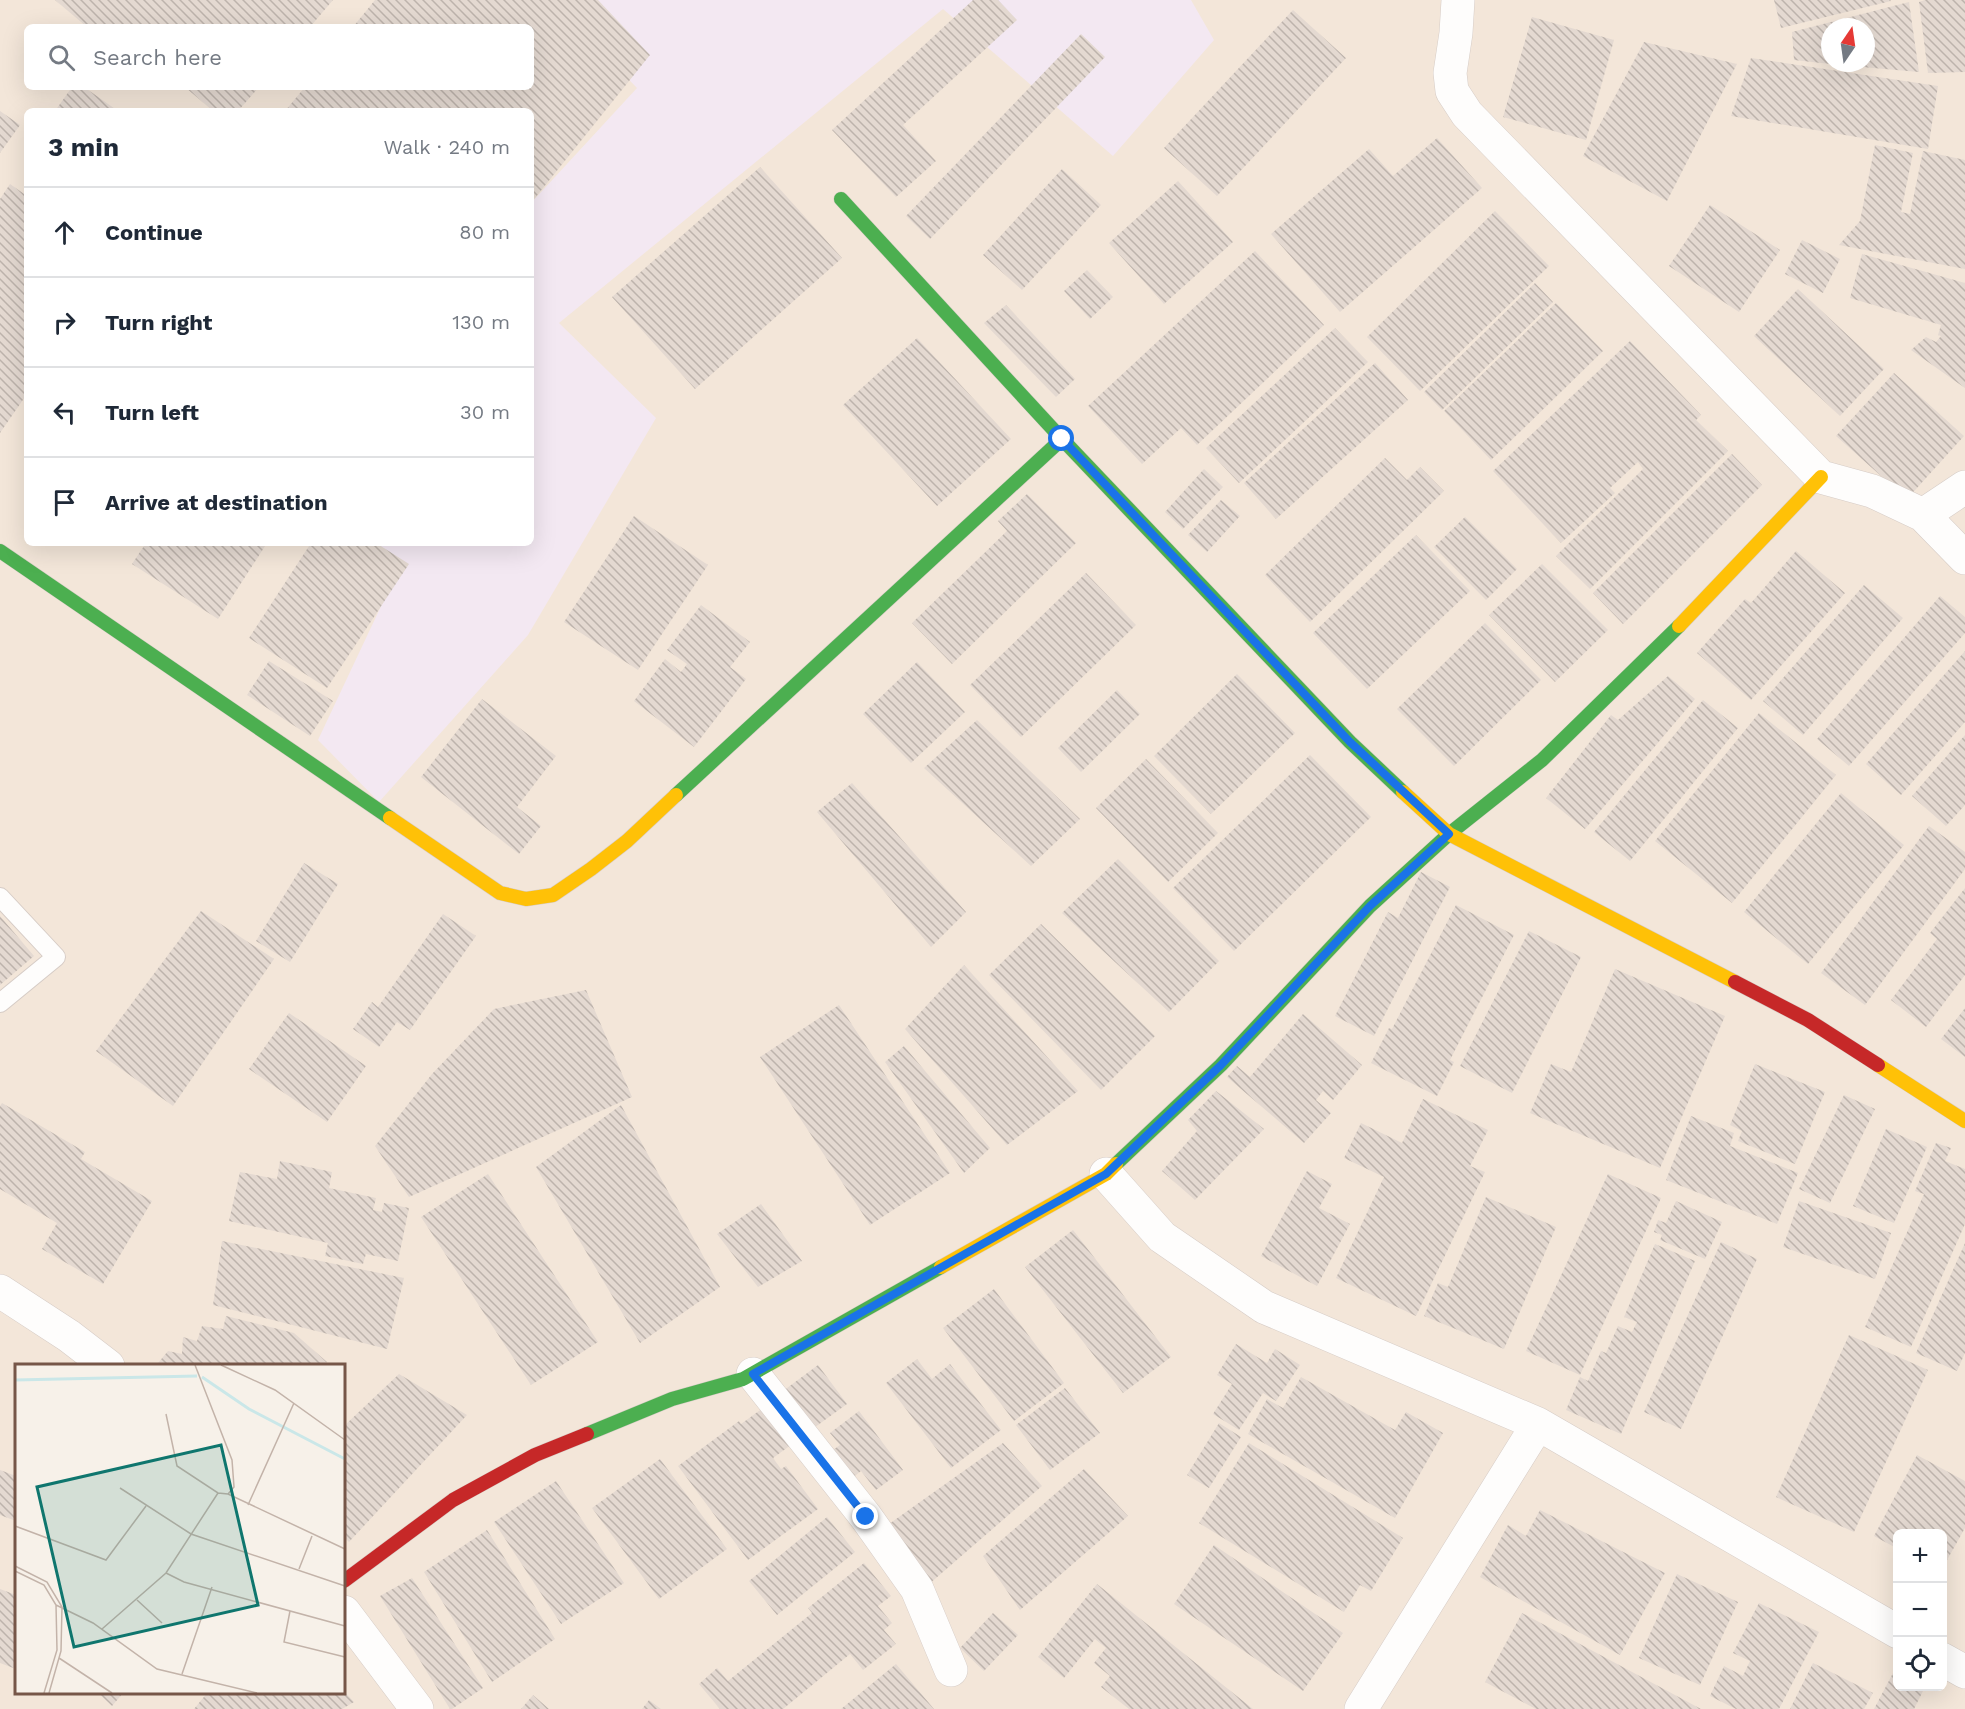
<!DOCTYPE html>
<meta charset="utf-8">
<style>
:root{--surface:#fff;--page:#f6f6f7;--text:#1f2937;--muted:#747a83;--line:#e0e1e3}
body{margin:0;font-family:"Work Sans",sans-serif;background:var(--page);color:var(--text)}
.controls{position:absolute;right:18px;bottom:18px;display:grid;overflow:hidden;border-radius:9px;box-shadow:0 6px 24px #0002}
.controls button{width:54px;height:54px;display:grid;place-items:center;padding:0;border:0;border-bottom:2px solid var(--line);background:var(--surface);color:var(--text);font:30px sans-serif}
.compass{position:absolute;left:1821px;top:18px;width:54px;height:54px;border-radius:50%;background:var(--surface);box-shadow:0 6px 24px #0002;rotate:13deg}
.stop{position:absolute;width:18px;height:18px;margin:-14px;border:4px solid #1a73e8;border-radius:50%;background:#fff}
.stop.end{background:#1a73e8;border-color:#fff;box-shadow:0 2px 6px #0008}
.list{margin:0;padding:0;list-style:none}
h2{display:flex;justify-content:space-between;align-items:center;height:78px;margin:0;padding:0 24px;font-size:26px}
h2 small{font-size:20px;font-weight:400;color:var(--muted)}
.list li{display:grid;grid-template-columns:39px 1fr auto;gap:18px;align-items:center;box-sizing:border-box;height:90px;padding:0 24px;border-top:2px solid var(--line)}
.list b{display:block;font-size:22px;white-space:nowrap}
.list em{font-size:20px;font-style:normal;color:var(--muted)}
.icon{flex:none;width:33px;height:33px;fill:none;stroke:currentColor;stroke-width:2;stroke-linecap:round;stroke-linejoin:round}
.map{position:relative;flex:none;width:1965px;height:1709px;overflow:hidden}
.search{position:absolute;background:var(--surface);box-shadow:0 6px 24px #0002;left:24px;top:24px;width:510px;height:66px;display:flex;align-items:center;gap:15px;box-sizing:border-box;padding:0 21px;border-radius:9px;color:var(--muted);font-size:22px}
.panel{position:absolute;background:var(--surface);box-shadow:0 6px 24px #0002;left:24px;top:108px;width:510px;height:438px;border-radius:9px}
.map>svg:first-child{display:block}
.residential{fill:#f3e6d9;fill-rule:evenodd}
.education{fill:#f3e8f2}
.building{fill:url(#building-back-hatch)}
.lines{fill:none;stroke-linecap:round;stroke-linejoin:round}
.lane-casing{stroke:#d6ccc6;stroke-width:20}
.street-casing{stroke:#d6ccc6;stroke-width:34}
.fast-casing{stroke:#d6ccc6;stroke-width:15}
.slow-casing{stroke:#d6ccc6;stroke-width:15}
.jam-casing{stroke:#d6ccc6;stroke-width:15}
.lane{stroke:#fefdfc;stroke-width:18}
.street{stroke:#fefdfc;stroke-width:33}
.fast{stroke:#4caf50;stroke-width:14}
.slow{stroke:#ffc107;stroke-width:14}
.jam{stroke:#c62828;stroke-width:14}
.route{stroke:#1a73e8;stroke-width:8}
.inset-river{fill:none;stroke:#cae7e8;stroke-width:3}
.inset-road{fill:none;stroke:#c3b3a9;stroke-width:1.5}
.view{fill:#0f766e;fill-opacity:0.15;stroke:#0f766e;stroke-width:3}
.inset-edge{fill:none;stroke:#765648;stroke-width:3}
</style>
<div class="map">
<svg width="1965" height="1709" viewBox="0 0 1965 1709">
<defs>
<pattern id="building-back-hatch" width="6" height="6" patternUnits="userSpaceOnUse" patternTransform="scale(1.5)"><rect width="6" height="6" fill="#e4d9d1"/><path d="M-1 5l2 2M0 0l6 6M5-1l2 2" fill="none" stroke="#bdb3ac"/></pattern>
</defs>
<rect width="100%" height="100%" fill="#f7f1e9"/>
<!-- residential -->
<path class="residential" d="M0,0H1965V1709H0ZM27,27H531V87H27ZM1830,27H1866V63H1830ZM27,111H531V543H27ZM16,1366H344V1692H16ZM1898,1534H1942V1686H1898Z"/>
<!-- education -->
<path class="education" d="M552,0H1191L1214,40L1113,156L943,9L559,323L656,418L528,635L379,802L318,740L399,568L354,543H531V203L637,88Z"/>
<!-- building -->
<path class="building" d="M55,0H333L310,27H87Z
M375,0H598L650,55L531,203V111H285L305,87H531V27H353Z
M973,0H998L1017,20L903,125L936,161L896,197L832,130Z
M1774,0H1890L1891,1L1781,28Z
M1925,0H1965V72L1928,73L1919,2Z
M1909,2L1919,72L1839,65V63H1866V27H1830V64L1794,60L1792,32Z
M1293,10L1346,58L1217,196L1164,148Z
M1532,17L1614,40L1586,140L1503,117Z
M1081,34L1105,57L930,239L906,216Z
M1644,42L1737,64L1667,201L1583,156Z
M1751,58L1938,86L1928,149L1731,116Z
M72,87H84L118,111H55Z
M185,87H259L238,111H213Z
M0,111L20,125L0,153Z
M1437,138L1482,188L1340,312L1271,234L1369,149L1393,176Z
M1875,145L1913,153L1901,212L1910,214L1923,151L1965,160V269L1839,245L1860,221Z
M760,167L842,258L695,389L612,297Z
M1062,169L1101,205L1022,290L983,255Z
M1178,181L1233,242L1164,304L1109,243Z
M10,184L27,196V394L0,433V199Z
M1710,205L1780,250L1739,312L1669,266Z
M1495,211L1549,266L1420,391L1367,337Z
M1802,240L1840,259L1823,293L1785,274Z
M1255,251L1324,325L1197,445L1181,428L1142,464L1088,406Z
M1862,254L1965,283V388L1911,350L1926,337L1936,342L1941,336L1938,335L1941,325L1850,298Z
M1087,270L1113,297L1090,319L1064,291Z
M1535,283L1553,302L1442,410L1424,392Z
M1798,289L1884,369L1840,416L1754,336Z
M1556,303L1603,351L1491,460L1444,411Z
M1006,305L1075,379L1056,397L984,323Z
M1335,328L1368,362L1239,483L1206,448Z
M917,338L1011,439L937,506L843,405Z
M1630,341L1701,415L1696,420L1728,451L1590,589L1556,556L1643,469L1638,462L1610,488L1615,493L1561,543L1493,471Z
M1375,363L1408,400L1276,519L1244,483Z
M1894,373L1964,436L1907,499L1836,436Z
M1732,454L1762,485L1623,624L1593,593Z
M1385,458L1407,480L1420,467L1444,491L1310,622L1265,575Z
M1204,469L1223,487L1183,529L1165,512Z
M1027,494L1076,543L952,664L912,623L1007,531L998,521Z
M1221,500L1240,516L1207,552L1188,535Z
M634,516L708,565L638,670L564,622Z
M1465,517L1517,569L1486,600L1434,547Z
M1416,535L1470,591L1367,689L1313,633Z
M146,543H267L218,619L132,564Z
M311,543H376L409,564L327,688L249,638Z
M1796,551L1845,593L1751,700L1697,653L1745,599L1751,603Z
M1542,564L1608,630L1555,682L1489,615Z
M1086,573L1136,625L1021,737L970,685Z
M1864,585L1903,618L1803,735L1763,701Z
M1940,596L1965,617V633L1849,766L1817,739Z
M701,605L750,642L730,667L746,679L694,747L634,701L665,659L681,672L687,664L667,650Z
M1485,623L1541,680L1454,766L1397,709Z
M1965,651V722L1901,795L1866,764Z
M269,661L333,701L310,736L247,695Z
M917,662L965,712L911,763L863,714Z
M1237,674L1295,733L1211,814L1154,756Z
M1668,676L1695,699L1585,829L1546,798L1611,715L1618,720Z
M1117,690L1140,714L1081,772L1058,748Z
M482,699L556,756L517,807L541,826L519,854L421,777Z
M1703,700L1738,728L1630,861L1594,832Z
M1759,713L1836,775L1732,903L1655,841Z
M977,720L1080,819L1031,866L924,768Z
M1965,735V805L1946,826L1912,796Z
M1310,755L1371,817L1234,951L1173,888Z
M1146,759L1218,833L1168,882L1096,808Z
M852,783L966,912L931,947L817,812Z
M1841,793L1904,845L1808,964L1744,912Z
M1929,826L1965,852V869L1865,1005L1821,973Z
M1118,859L1219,961L1169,1012L1062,913Z
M304,863L338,884L290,962L256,941Z
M1421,872L1450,887L1374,1036L1335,1016L1388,912L1398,918Z
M1965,888V975L1926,1027L1891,1000L1937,939L1930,933Z
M1456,905L1514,935L1450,1060L1454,1062L1437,1096L1371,1063L1389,1028L1392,1029Z
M201,911L274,959L173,1106L96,1051Z
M443,914L476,936L410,1030L397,1022L379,1047L353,1029L372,1002L378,1007Z
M0,916L34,956L0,985Z
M1041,924L1155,1036L1101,1090L989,975Z
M1529,931L1581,957L1512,1093L1460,1066Z
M964,965L1078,1091L1007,1145L905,1029Z
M1615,969L1725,1016L1660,1168L1530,1113L1551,1064L1571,1072Z
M586,990L632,1097L409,1197L375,1146L432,1074L494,1009Z
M839,1005L950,1173L870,1225L760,1057Z
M1965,1008V1057L1941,1039Z
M289,1013L366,1066L327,1122L249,1069Z
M1303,1014L1362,1065L1333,1100L1323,1091L1316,1100L1331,1113L1304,1143L1227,1077L1237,1066L1250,1077Z
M904,1046L990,1148L964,1173L885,1062Z
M1755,1064L1825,1092L1795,1164L1738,1141L1742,1131L1730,1125Z
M1216,1091L1264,1129L1195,1200L1162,1171L1197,1131L1188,1120Z
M1844,1095L1875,1109L1830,1203L1799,1189Z
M1423,1099L1488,1130L1470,1166L1485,1172L1416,1316L1336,1278L1384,1177L1344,1158L1361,1123L1402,1143Z
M2,1103L85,1152L81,1159L152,1201L103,1284L42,1249L57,1223L0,1189V1106Z
M621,1105L720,1287L640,1343L536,1167Z
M1691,1116L1734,1133L1730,1146L1798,1173L1777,1224L1666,1180Z
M1886,1129L1927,1147L1894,1223L1853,1206Z
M1936,1143L1951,1148L1945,1161L1965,1169V1224L1911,1347L1865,1327L1924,1194L1915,1191Z
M280,1161L332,1172L329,1188L376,1198L373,1210L382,1212L384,1203L409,1208L398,1261L366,1254L363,1264L325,1256L328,1243L229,1221L240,1172L277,1179Z
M1307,1171L1332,1184L1319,1208L1350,1224L1317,1286L1261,1256Z
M488,1174L598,1342L531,1385L421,1217Z
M1608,1174L1661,1198L1580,1375L1526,1351Z
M1486,1197L1556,1227L1504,1349L1424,1316L1438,1283L1448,1287Z
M1676,1201L1722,1222L1705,1259L1660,1240L1662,1235L1654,1232L1658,1220L1666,1223Z
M1799,1201L1891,1233L1875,1279L1783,1247Z
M761,1204L802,1261L758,1287L717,1234Z
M1073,1230L1171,1357L1123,1393L1025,1267Z
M222,1241L404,1278L387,1349L213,1305Z
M1721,1242L1757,1259L1681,1429L1644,1412Z
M1965,1243V1353L1957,1371L1916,1353Z
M1655,1244L1695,1261L1621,1434L1566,1410L1580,1377L1588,1381L1601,1351L1606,1353L1618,1326L1632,1332L1637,1322L1624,1317Z
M994,1289L1064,1383L1014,1421L943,1328Z
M226,1316L294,1333L327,1362L323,1366H160L158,1363L168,1351L182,1354L183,1337L197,1341L202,1326L223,1329Z
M1849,1335L1928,1370L1854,1532L1776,1497Z
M1236,1344L1267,1363L1275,1349L1300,1365L1276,1401L1263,1393L1239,1430L1213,1414L1232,1384L1217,1375Z
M917,1359L932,1379L950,1364L1001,1430L951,1468L886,1383Z
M818,1365L847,1404L811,1430L783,1391Z
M399,1374L467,1415L349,1542L344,1537V1426Z
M1301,1377L1395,1430L1406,1412L1443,1433L1395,1518L1248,1434L1267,1399L1283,1408Z
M1065,1388L1100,1433L1050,1470L1016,1425Z
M767,1405L795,1442L773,1458L781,1469L786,1466L818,1509L748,1560L678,1466L739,1421L741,1424Z
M859,1411L903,1470L876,1490L861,1471L846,1483L826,1455L840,1445L830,1433Z
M1219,1423L1241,1437L1209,1488L1187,1475Z
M1003,1443L1042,1486L928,1585L882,1529Z
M1249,1443L1403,1538L1371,1591L1360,1585L1344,1612L1199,1523Z
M1917,1455L1965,1481V1528L1942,1569V1534H1898V1549L1874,1536Z
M660,1459L727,1549L659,1599L592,1508Z
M1084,1469L1128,1516L1020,1610L983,1556Z
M0,1470L16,1476V1521L0,1515Z
M556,1481L624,1583L561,1624L494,1522Z
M1540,1510L1665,1573L1620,1655L1480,1577L1508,1525L1526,1536Z
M827,1517L855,1552L777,1615L749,1581Z
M487,1530L555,1639L492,1682L424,1572Z
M1214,1545L1343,1633L1303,1691L1174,1604Z
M864,1563L891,1596L878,1606L892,1623L884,1630L896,1644L863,1670L850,1654L783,1709H720L699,1684L717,1668L728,1681L812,1613L808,1608Z
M1677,1574L1738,1602L1700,1685L1639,1658Z
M412,1578L483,1688L452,1709H450L380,1596Z
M1097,1584L1253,1709H1129L1101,1687L1110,1676L1094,1663L1106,1648L1095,1639L1064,1678L1038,1657Z
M0,1589L16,1595V1669L0,1663Z
M1759,1603L1819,1632L1779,1709H1736L1710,1696L1724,1666L1743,1676L1750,1661L1733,1653Z
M993,1613L1018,1635L984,1671L960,1648Z
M1522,1613L1701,1709H1536L1485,1682Z
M1813,1663L1873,1693L1864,1709H1790Z
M896,1664L934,1709H841Z
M1893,1673L1898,1675V1686H1919L1924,1689L1914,1709H1874Z
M344,1691L354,1702L342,1709H194L208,1692H344Z
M97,1692H124L112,1706Z
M533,1695L549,1709H521Z
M649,1700L661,1709H642Z"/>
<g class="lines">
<!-- lane casing -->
<g class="lane-casing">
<path id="lane" d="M0,897L56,957L0,1003"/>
</g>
<!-- street casing -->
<g class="street-casing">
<path id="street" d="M1458,0L1456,33L1450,73L1452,91L1467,114L1821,477L1872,491L1923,515L1965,558
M1923,515L1965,487
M1106,1174L1162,1237L1264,1307L1538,1424L1898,1632
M0,1291L69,1336L108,1366
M753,1374L866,1517L917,1589L951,1670
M344,1612L417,1709
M1942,1659L1965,1672
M1361,1709L1538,1424"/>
</g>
<!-- fast casing -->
<g class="fast-casing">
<path id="fast" d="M841,199L1062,439L1350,742L1403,792
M0,551L390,818
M676,795L1062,439
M1116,1164L1221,1065L1370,906L1449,834L1542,760L1679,626
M587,1434L672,1399L743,1379L941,1267"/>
</g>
<!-- slow casing -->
<g class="slow-casing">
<path id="slow" d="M1679,626L1821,477
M1403,792L1449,834L1735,982
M390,818L500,893L526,899L553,895L591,869L627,841L676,795
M1878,1065L1965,1121
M941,1267L1106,1174L1116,1164"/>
</g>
<!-- jam casing -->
<g class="jam-casing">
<path id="jam" d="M1735,982L1808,1020L1878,1065
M344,1581L453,1500L535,1455L587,1434"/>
</g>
<!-- lane -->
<use href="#lane" class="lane"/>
<!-- street -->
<use href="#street" class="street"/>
<!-- fast -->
<use href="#fast" class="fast"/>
<!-- slow -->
<use href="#slow" class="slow"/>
<!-- jam -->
<use href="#jam" class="jam"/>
</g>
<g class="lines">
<!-- route -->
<path class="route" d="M866,1517L753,1374L1106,1174L1221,1065L1370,906L1449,834L1350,742L1062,439"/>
</g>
<!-- overview -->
<g transform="translate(15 1364)">
<rect width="330" height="330" fill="#f7f1e9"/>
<path class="inset-river" d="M187,13L234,45L330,95M0,16L182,12"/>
<path class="inset-road" d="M180,1L217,96L219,123L213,130M206,1L260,26L330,76M151,50L162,102L203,129L213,130L330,185M105,124L176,170L330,222M233,141L279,39M0,162L91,196L131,142M0,202L32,218L47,243L46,287L34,329M284,205L297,172M0,207L29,221L41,241L42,286L29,329M151,209L169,218L330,262M122,236L147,259M41,241L78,259L142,305L242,329M275,247L269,278L330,293M87,265L151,209L203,129M44,294L97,329M167,310L197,223"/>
<path class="view" d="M206,81L243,241L59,283L22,123Z"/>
<rect width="330" height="330" class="inset-edge"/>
</g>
</svg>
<div class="controls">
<button>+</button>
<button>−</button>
<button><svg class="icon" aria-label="locate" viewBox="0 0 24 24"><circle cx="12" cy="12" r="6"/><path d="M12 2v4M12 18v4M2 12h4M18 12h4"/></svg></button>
</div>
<svg class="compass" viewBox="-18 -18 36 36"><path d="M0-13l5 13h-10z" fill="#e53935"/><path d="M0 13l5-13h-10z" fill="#747a83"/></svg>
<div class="stop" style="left:1062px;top:439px"></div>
<div class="stop end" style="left:866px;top:1517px"></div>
<div class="search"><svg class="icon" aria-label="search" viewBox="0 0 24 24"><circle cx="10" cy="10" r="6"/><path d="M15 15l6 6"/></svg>Search here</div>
<section class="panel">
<h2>3 min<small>Walk · 240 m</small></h2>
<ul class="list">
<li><svg class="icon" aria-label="ahead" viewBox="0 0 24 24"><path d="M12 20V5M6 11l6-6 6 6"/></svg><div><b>Continue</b></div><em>80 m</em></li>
<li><svg class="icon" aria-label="right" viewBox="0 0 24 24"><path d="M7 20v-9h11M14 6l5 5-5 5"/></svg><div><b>Turn right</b></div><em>130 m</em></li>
<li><svg class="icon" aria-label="left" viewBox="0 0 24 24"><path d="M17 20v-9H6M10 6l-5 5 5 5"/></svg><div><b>Turn left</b></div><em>30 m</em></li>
<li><svg class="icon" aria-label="arrive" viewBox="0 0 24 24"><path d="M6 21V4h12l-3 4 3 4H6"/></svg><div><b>Arrive at destination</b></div></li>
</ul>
</section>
</div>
